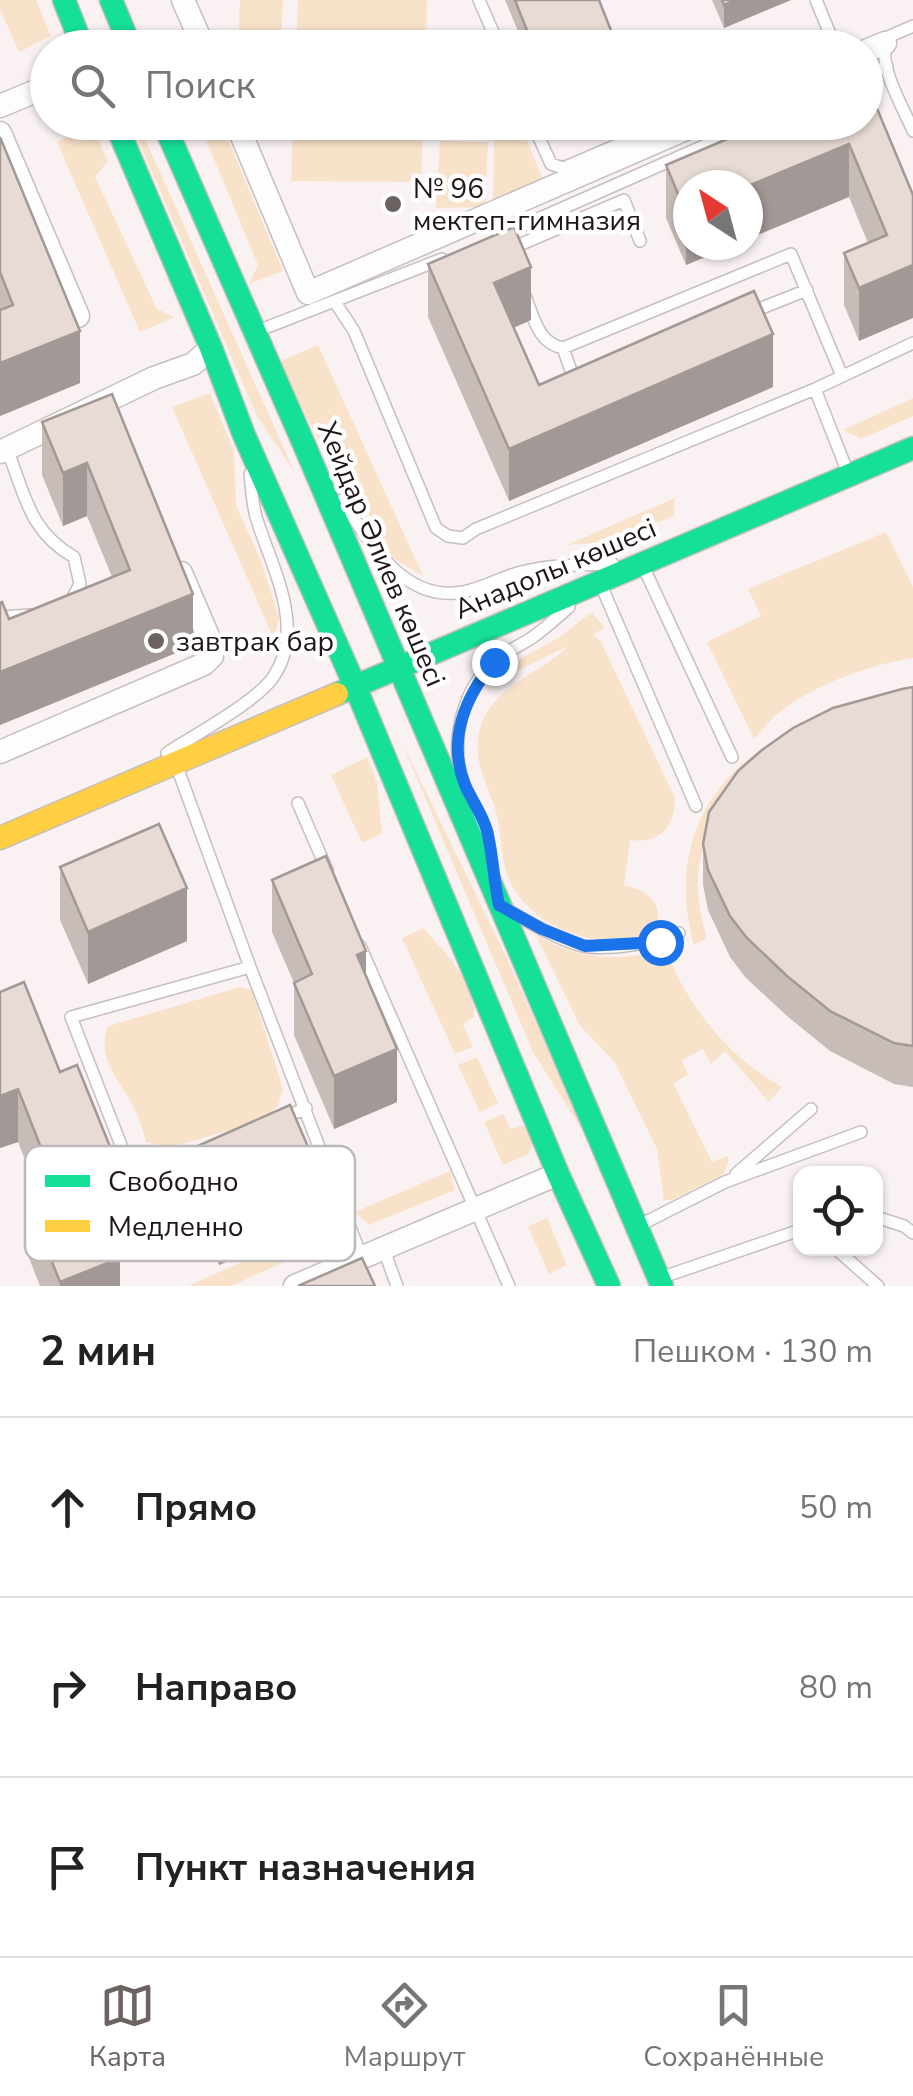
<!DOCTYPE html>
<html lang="ru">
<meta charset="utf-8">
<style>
:root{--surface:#fff;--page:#f6f6f6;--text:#222;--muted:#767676;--line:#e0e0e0;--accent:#6e6363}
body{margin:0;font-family:"Nunito Sans",sans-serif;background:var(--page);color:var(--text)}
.controls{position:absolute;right:30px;bottom:30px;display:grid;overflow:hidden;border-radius:20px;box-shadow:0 2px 8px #0004}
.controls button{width:90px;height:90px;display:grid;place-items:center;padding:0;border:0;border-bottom:2px solid var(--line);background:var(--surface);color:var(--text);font:50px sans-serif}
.compass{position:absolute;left:673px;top:170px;width:90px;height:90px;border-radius:50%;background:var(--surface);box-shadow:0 2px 8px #0004;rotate:324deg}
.stop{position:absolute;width:30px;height:30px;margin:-22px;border:8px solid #1a73e8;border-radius:50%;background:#fff}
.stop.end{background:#1a73e8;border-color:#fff;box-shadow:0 2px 10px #0008}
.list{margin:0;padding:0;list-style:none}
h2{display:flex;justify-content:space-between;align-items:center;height:130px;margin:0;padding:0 40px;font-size:42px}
h2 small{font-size:32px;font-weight:400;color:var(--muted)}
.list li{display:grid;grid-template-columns:65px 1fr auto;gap:30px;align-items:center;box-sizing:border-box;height:180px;padding:0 40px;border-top:2px solid var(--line)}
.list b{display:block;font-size:38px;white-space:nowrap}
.list em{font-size:32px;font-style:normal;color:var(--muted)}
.icon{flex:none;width:55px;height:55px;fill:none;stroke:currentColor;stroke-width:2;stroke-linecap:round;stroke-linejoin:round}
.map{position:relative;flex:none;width:913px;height:1286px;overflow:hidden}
.search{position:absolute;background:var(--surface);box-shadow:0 2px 8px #0004;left:30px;right:30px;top:30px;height:110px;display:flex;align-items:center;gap:25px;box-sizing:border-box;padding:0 35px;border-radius:55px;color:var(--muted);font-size:38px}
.sheet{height:670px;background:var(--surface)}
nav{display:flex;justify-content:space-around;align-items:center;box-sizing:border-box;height:140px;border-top:2px solid var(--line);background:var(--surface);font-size:28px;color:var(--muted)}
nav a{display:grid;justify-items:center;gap:5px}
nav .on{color:var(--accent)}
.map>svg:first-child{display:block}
.green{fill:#f9e2ca}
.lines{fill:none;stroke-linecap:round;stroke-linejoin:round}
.lane-casing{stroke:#c7bebe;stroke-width:14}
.street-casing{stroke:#c7bebe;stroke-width:25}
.fast-casing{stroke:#c7bebe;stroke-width:25}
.slow-casing{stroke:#c7bebe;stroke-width:25}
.lane{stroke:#fefdfd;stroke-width:11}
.street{stroke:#fefdfd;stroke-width:22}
.fast{stroke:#16e098;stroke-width:22}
.slow{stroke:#ffcf43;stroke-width:22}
.wall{fill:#c8bcb8}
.shaded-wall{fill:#a29996}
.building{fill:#e8dbd6;stroke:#a29996;stroke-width:2.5}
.route{stroke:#1a73e8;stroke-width:12}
.poi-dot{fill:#6e6363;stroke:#fff;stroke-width:4}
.labels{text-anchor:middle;stroke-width:9;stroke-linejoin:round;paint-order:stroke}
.poi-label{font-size:28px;fill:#221616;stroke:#fff;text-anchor:start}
.street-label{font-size:28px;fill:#221616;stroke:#fff}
.key{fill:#fff;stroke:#bdb9b9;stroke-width:2.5}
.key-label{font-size:28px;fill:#221616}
</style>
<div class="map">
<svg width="913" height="1286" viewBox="0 0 913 1286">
<rect width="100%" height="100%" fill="#faf2f2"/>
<!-- green -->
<path class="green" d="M0,0H36L51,36L19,52L0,9Z
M240,0H283L281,45L238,44Z
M298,0H427L426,47H296Z
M131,123H138L295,473L257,416Z
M199,123H221L283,271L249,284L258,265Z
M293,123H423L421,182L291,181Z
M91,124L108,161L95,177L157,309L175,317L140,332L57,142Z
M522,128L543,180L493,203L494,137Z
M440,141L488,142L485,207L436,208Z
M318,345L423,576L390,556L359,494L323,449L279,362Z
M210,393L234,452L236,505L261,561L279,618L274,639L172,407Z
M913,398V416L861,439L843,430Z
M675,498L674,516L607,542L567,545Z
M886,532L913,587V658C870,665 817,683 781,711C771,718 763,730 754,739L707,642L761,616L748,589Z
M592,612L605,628L593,634L601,642L675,798C675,828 659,844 630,840L624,885C647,891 663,900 657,929C644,940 622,941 606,940C567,938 523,915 508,877C500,856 502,830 495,809C485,778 469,754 483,720C499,683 542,673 568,646L496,681L509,665L558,638Z
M798,730C733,798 675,833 707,938L694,945C667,851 708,767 798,730Z
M401,741L503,950L591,1144L533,1052Z
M367,757L377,782L382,833L362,843L331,775Z
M423,928C445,952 475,982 474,1017L463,1024L473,1047L455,1054L402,938Z
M536,935C578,959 619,964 665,948C688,1007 727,1056 782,1087L769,1102L725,1051L711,1064L703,1049L682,1060L688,1075L673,1083L712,1162L727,1156L729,1160L724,1174L672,1200H664L657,1149L614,1061L580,1026Z
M240,987L252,990L283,1089L278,1106L258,1122L168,1148L146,1142C143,1131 140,1120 135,1110C121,1080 95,1060 108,1026Z
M477,1057L498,1103L480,1112L458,1065Z
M503,1114L511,1129L524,1125L534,1144L527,1155L503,1165L484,1122Z
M450,1171L455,1190L369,1225L355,1212Z
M547,1218L567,1265L549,1274L528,1226Z
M336,1220L331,1241L231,1286H188Z"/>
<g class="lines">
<!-- lane casing -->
<g class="lane-casing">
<path id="lane" d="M479,0L500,48
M816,0L830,34L832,48
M913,26L888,37C875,63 903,106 913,131
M866,75L887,66
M532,122L551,164L563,168L671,122
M504,234L758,122
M510,249L624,200L640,241
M525,296C534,318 538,343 563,348L791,254L842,376
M335,302L354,331L436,528L448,536L463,538L476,529L815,389L913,343
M749,313L807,290
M255,332L442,259
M563,348L575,382
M815,389L848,473
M7,449C25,495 29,531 74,557L80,584L71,601
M342,500C369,541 403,603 463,592C483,588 502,577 521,572C552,564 582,565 613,564
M642,564L732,757
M601,585L696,806
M0,617L31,615
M167,753C193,736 258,701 274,676C306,627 272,568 257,520C252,505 252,489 250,474
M177,767L250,967L361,1256
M298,803L327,870
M490,854C487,822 469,804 461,775C451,737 464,688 494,662C505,652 521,645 533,637C546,628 557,617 569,607
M509,911C531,923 555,938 579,945C603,952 657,943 679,933
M360,946L509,1286
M281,1119L306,1108
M204,1152L135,1181L71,1017L250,967
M736,1174L811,1109
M876,1217L904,1226L913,1233
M640,1225L725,1182L861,1132
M383,1247L397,1286
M835,1248L878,1286
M663,1277L800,1230"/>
</g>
<!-- street casing -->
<g class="street-casing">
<path id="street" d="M183,0L204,48
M866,51L885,43
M0,106L48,86
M236,122L308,293L702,122
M0,133L78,316
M0,452L154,378L193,364L211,348
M0,752L204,664L212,656L211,643L181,573
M295,1286L558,1174"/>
</g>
<!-- fast casing -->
<g class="fast-casing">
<path id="fast" d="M64,0L83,48
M111,0L131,48
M115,122L211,348L244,435L355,686L558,1174L609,1286
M163,122L303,442L662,1286
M337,694L913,448"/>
</g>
<!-- slow casing -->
<g class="slow-casing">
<path id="slow" d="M0,838L337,694"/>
</g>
<!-- lane -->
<use href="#lane" class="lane"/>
<!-- street -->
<use href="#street" class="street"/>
<!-- fast -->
<use href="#fast" class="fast"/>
<!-- slow -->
<use href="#slow" class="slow"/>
</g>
<!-- wall -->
<path class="wall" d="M505,0H599L618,48H525Z
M712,0H791L724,28Z
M556,122H592L561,135Z
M866,122L913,195L859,341L844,305V253L868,243L849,197L688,245H734L686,265L666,218V165Z
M0,137L80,383L0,416Z
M428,264L531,320L514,328L539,385L773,387L509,501L428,317Z
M112,394L193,646L0,725V603L9,619L112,577L87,516L63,526L42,475V422Z
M913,687V1087L894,1084L830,1051L787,1016L746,978L730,957L708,910L703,885V844Z
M60,867L187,941L88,984L60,920Z
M272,880L366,978L397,1102L334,1129L294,1035V983L272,932Z
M0,992L115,1211L103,1216L120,1286H40L25,1248V1195L37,1190L18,1142L0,1148Z
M191,1149L318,1222L219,1265L191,1201Z"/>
<!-- shaded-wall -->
<path class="shaded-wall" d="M736,0H791L724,28V5Z
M561,122H592L561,135Z
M849,144V197L748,239V186Z
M688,212V245H734L686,265V213Z
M913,265V318L859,341V288Z
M531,267V320L494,336V283Z
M80,331V383L0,416V363Z
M773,334V387L509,501V449Z
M87,463V516L63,526V473Z
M193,594V646L0,725V672Z
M187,888V941L88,984V932Z
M366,951V1004L357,955Z
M397,1049V1102L334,1129V1076Z
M18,1089V1142L0,1148V1096Z
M115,1159V1211L85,1224V1171Z
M318,1170V1222L219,1265V1213Z
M120,1258V1286H60V1282Z"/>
<!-- building -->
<path class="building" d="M515,0H599L618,48H534Z
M722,0H736L724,5Z
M866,82L913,195V265L859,288L844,253L887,235L849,144L748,186V185H688V212L686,213L666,165L767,122H866Z
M0,137L80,331L0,363V310L13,305L0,272Z
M514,227L531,267L494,283L539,385L754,291L773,334L509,449L428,264Z
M112,394L193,594L0,672V603L2,602L9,619L130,570L87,463L63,473L42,422Z
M913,687V1046L894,1043L830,1011L787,976L746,937L730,916L708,870L703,844L709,812L738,771L762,750L793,728L833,708L902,689Z
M159,824L187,888L88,932L60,867Z
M326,856L366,951L357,955L397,1049L334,1076L294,983L312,974L272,880Z
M24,982L60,1072L77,1065L115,1159L85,1171L120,1258L60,1282L25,1195L55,1183L18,1089L0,1096V992Z
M290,1105L318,1170L219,1213L191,1149Z
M362,1258L375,1286H298Z"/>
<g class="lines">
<!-- route -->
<path class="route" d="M494,662C465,697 447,740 465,785C472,801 485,818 488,835C493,858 494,882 499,905L542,929L585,946L660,942"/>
</g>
<!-- markers -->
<g class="poi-dot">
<circle cx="393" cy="204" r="10"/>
<circle cx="156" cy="641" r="10"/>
</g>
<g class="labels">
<!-- poi labels -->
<g class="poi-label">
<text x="413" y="198">№ 96<tspan x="413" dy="32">мектеп-гимназия</tspan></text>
<text x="176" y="651">завтрак бар</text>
</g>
<!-- street labels -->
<g class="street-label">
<text transform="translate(382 554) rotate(67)" y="10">Хейдар Әлиев көшесі</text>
<text transform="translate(555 568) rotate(-23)" y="10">Анадолы көшесі</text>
</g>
</g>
<!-- legend -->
<rect x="25" y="1146" width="330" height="115" rx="15" class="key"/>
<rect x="45" y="1175" width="45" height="12" fill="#16e098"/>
<rect x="45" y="1220" width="45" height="12" fill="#ffcf43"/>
<g class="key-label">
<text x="108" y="1191">Свободно</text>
<text x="108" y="1236">Медленно</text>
</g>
</svg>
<div class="controls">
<button><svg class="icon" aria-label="locate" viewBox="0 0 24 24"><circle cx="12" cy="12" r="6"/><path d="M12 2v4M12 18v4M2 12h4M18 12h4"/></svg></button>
</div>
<svg class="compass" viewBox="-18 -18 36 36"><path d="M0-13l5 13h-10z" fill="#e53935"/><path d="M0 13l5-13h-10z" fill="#767676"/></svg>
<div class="stop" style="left:660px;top:942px"></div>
<div class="stop end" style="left:494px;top:662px"></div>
<div class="search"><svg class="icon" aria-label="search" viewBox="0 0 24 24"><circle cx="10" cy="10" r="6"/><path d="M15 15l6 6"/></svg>Поиск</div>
</div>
<section class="sheet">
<h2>2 мин<small>Пешком · 130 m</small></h2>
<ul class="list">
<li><svg class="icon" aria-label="ahead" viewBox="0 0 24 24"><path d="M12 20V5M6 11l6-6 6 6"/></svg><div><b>Прямо</b></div><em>50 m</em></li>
<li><svg class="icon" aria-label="right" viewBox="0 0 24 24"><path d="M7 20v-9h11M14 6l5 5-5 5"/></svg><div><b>Направо</b></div><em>80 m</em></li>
<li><svg class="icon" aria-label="arrive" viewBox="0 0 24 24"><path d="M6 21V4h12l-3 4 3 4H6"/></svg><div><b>Пункт назначения</b></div></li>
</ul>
</section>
<nav>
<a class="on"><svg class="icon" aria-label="map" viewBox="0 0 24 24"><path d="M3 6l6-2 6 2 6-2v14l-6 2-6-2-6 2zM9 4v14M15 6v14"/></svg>Карта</a>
<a><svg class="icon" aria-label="directions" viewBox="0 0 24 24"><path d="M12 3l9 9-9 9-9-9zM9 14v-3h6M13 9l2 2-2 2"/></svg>Маршрут</a>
<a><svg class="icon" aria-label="saved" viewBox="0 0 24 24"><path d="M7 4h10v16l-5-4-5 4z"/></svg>Сохранённые</a>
</nav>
